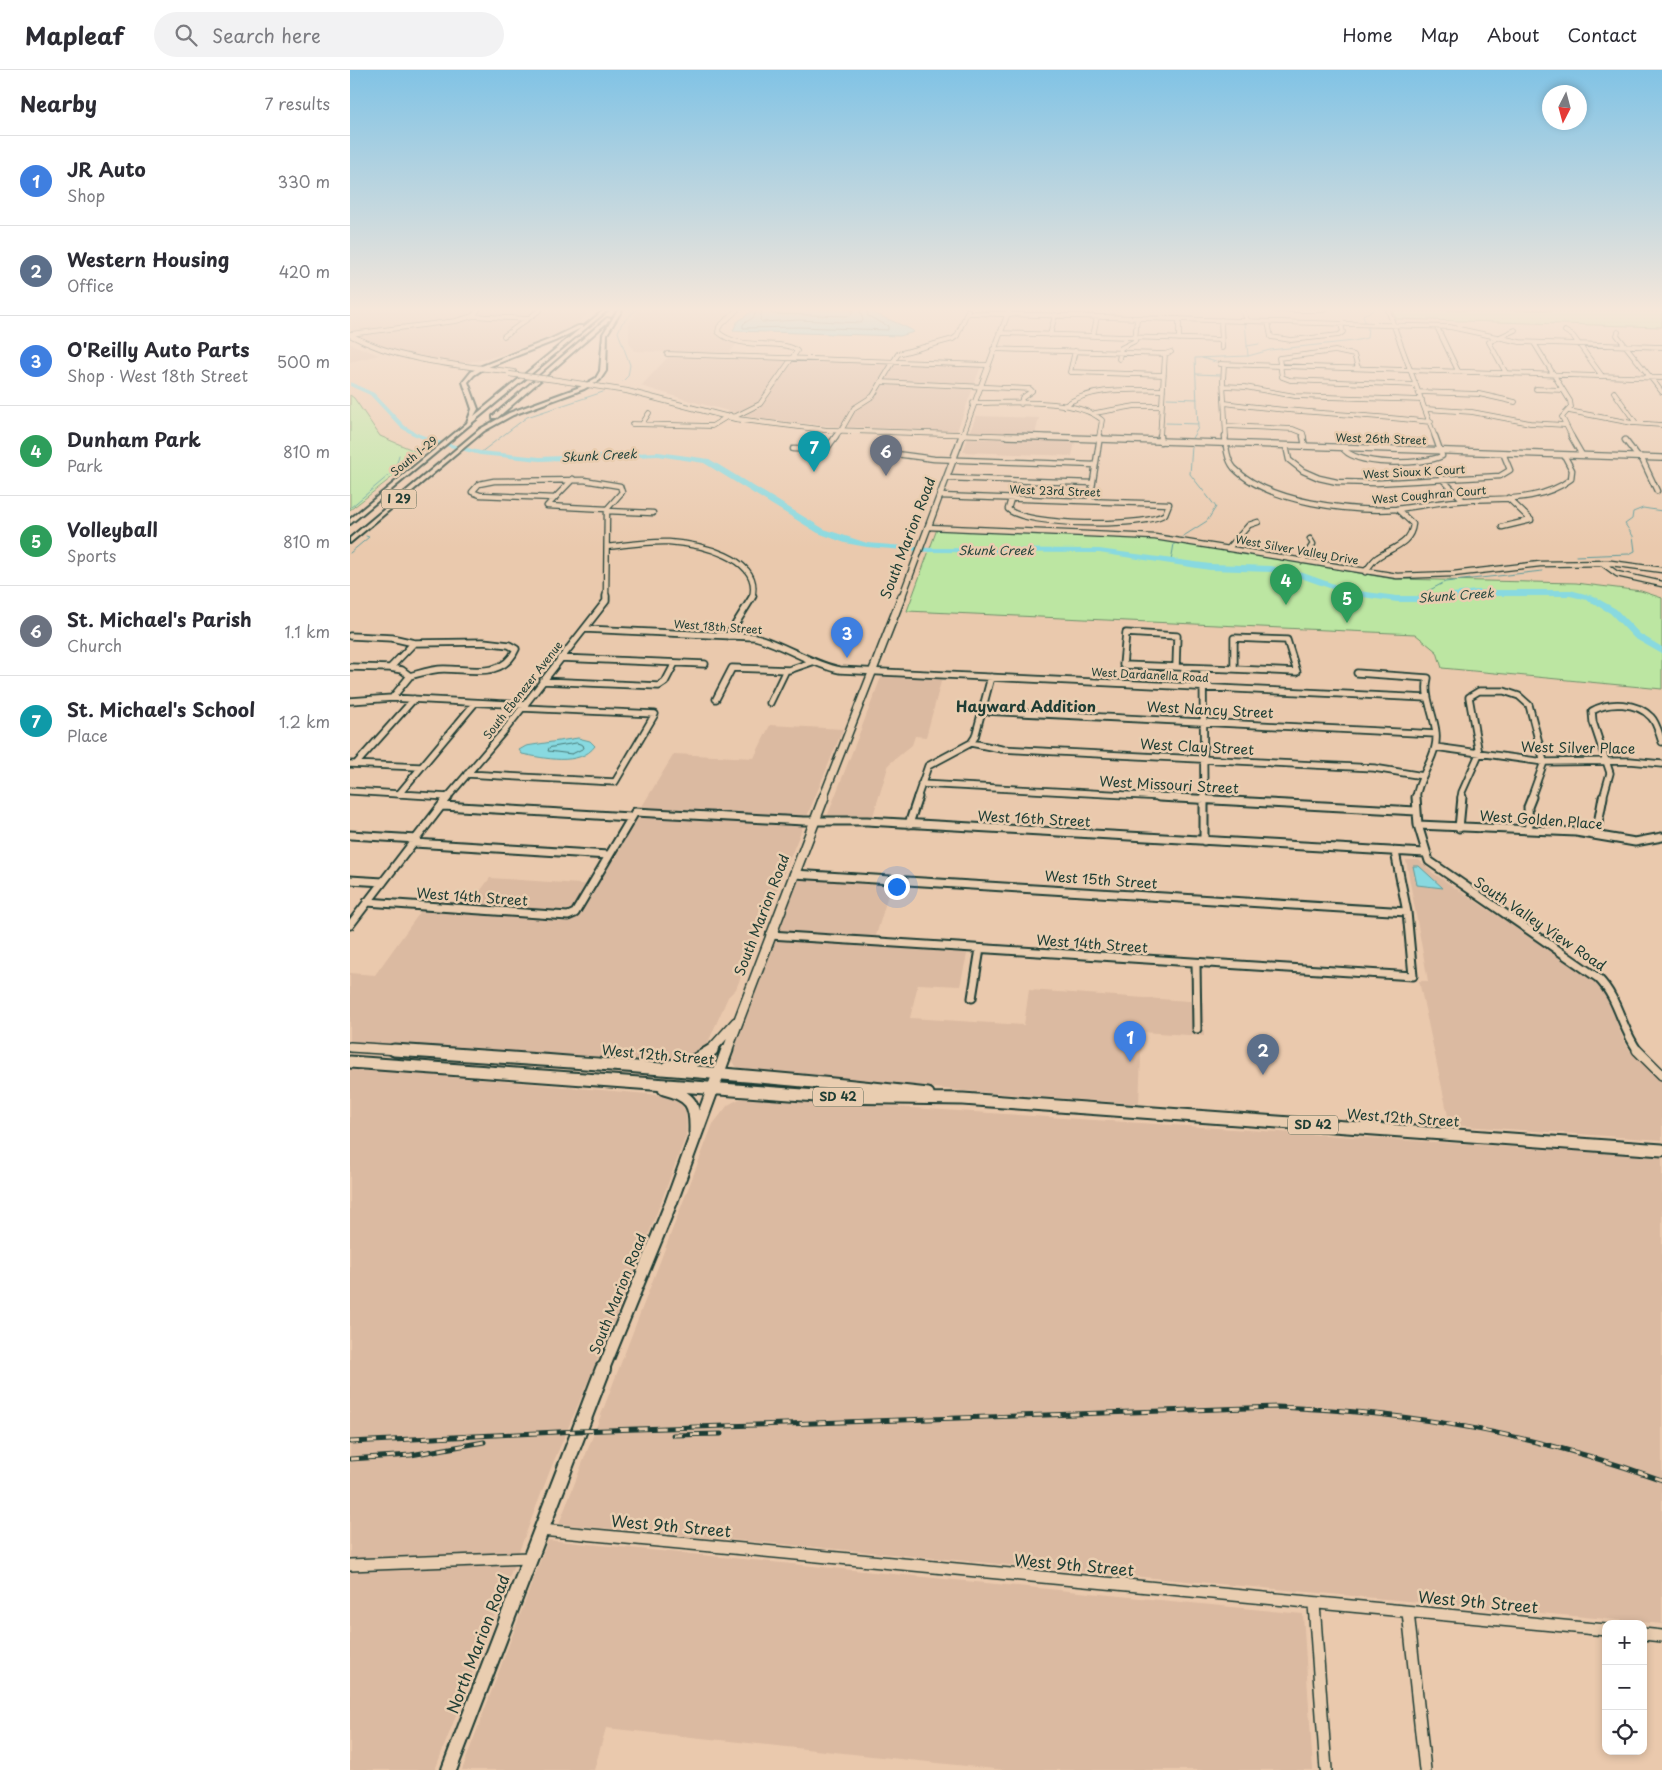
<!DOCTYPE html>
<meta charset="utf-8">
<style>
:root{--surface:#fff;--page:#f2f2f3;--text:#2b2b33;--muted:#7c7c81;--line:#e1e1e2;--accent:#c8321e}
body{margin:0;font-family:"Playpen Sans",sans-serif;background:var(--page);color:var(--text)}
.controls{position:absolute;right:15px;bottom:15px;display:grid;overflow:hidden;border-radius:10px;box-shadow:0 2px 8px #0003}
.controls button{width:45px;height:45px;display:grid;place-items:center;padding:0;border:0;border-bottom:1px solid var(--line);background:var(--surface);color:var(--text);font:25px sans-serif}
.compass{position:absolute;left:1192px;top:15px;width:45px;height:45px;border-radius:50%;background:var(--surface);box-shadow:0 2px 8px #0003;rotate:186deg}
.you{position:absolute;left:546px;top:816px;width:18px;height:18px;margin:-12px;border:4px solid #fff;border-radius:50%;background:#1a73e8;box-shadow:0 0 0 8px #1a73e833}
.badge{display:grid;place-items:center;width:32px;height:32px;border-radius:50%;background:var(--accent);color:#fff;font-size:16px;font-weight:700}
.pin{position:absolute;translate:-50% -41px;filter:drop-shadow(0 1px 2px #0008)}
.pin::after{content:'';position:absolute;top:26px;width:18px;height:15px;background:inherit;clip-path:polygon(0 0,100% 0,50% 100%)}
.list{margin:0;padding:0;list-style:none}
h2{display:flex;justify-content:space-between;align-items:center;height:65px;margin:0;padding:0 20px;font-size:21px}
h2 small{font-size:16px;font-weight:400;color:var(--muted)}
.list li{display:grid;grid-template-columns:32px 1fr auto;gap:15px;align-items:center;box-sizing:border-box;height:90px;padding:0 20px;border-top:1px solid var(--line)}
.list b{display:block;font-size:19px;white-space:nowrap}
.list p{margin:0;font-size:16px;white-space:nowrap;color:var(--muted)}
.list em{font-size:16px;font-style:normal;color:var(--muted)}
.icon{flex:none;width:28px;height:28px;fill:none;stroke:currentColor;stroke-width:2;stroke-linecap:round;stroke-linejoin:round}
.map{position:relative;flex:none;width:1312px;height:1700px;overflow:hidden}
header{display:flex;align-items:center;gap:30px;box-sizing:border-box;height:70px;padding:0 25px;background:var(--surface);border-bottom:1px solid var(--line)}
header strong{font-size:24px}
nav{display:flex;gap:28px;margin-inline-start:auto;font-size:18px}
.search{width:350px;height:45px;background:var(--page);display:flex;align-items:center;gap:12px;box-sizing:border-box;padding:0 18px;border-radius:28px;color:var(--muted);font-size:19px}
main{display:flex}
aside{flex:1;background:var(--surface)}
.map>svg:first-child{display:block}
.built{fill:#dbbaa1}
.green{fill:#bce6a2;stroke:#6e926b}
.water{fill:#88d9e0;stroke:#5e9b9b}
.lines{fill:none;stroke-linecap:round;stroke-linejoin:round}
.shore{stroke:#497b79;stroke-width:1}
.stream{stroke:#5e9b9b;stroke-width:1}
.river{fill:#88d9e0;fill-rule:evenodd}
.minor-far5-casing{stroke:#1f3d34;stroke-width:5.5}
.minor-far4-casing{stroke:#1f3d34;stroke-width:7}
.minor-far3-casing{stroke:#1f3d34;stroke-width:9}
.minor-far2-casing{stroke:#1f3d34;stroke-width:11}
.minor-far1-casing{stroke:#1f3d34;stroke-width:12}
.minor-casing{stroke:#1f3d34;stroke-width:14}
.major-far5-casing{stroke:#1f3d34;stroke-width:6}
.major-far4-casing{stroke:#1f3d34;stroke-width:8}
.major-far3-casing{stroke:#1f3d34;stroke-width:10}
.major-far2-casing{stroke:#1f3d34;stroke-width:12}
.major-far1-casing{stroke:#1f3d34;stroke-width:15}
.major-casing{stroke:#1f3d34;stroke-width:18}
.highway-casing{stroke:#1f3d34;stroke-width:4}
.minor-far5{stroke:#e9cdb0;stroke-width:4}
.minor-far4{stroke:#e9cdb0;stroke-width:4.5}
.minor-far3{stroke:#e9cdb0;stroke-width:5.5}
.minor-far2{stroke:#e9cdb0;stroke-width:7}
.minor-far1{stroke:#e9cdb0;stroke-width:9}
.minor{stroke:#e9cdb0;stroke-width:11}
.major-far5{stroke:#e9cdb0;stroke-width:4.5}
.major-far4{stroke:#e9cdb0;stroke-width:5.5}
.major-far3{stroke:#e9cdb0;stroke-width:7}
.major-far2{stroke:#e9cdb0;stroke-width:9}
.major-far1{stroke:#e9cdb0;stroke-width:11}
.major{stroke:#e9cdb0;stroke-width:14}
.highway{fill:#e9cdb0;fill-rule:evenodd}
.rail-casing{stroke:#1f3d34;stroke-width:5}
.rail{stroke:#e9cdb0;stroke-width:3;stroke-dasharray:9;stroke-linecap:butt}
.major-bridge-casing{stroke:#1f3d34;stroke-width:6;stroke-linecap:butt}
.major-bridge{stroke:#e9cdb0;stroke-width:4.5}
.labels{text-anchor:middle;stroke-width:5;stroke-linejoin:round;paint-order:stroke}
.far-street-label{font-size:11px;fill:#1f3d34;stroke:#e9cdb0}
.far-water-label{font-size:12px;font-style:italic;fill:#24453d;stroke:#e9cdb0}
.shield{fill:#e9cdb0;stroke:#5c6859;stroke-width:1}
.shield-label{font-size:12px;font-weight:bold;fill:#1f3d34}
.street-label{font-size:14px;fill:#1f3d34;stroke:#e9cdb0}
.neighbourhood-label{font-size:15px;font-weight:bold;fill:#1f3d34;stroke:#e9cdb0}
.near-street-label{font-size:16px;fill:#1f3d34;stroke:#e9cdb0}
</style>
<header>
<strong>Mapleaf</strong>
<div class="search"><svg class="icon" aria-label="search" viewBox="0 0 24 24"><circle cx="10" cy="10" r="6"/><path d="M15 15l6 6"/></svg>Search here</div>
<nav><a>Home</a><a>Map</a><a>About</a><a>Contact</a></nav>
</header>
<main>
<aside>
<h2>Nearby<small>7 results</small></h2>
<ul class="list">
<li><span class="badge" style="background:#3f7fe0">1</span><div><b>JR Auto</b><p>Shop</p></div><em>330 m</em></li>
<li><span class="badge" style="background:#5c6f8a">2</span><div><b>Western Housing</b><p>Office</p></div><em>420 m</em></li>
<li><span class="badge" style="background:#3f7fe0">3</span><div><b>O'Reilly Auto Parts</b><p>Shop · West 18th Street</p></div><em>500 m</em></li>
<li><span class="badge" style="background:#2e9e5b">4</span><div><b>Dunham Park</b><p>Park</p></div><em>810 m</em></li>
<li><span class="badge" style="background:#2e9e5b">5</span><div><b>Volleyball</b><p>Sports</p></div><em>810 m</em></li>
<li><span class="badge" style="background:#6b7280">6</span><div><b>St. Michael's Parish</b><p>Church</p></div><em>1.1 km</em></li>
<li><span class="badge" style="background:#0f9aa8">7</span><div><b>St. Michael's School</b><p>Place</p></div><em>1.2 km</em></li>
</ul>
</aside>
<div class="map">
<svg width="1312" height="1700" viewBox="0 0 1312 1700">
<rect width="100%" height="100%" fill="#eac9ad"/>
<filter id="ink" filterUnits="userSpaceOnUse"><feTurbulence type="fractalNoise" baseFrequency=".02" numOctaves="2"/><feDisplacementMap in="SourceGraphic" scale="10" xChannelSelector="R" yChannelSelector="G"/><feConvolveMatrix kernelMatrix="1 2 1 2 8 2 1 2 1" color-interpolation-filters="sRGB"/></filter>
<g filter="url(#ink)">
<!-- built -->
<path class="built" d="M0,240H125L126,241L116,248L1,263Z
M132,240H187L176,248L128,245Z
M193,240H243L222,257L180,275L137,289L118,292L105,293L60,285L25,275L7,266L124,247L173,250L148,267L155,268Z
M289,240H382L367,255L364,263L372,269L387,273L379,284L284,281L279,272V254Z
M0,273L8,277L29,285L0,292Z
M319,286L631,296L607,361L480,356L405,348L344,332L291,316Z
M626,346L689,348L685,364L620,362Z
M618,368L725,372L722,386L613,382Z
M532,605L592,608L576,667L565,666L562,675L539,694L522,749L477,747Z
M420,655L493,659L386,919L378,927L356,977L339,988L304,992L0,972V903L25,905L76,834L118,837L140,808L244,815L324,684L404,688Z
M1056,790H1069L1083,803L1250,914L1257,923L1271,964L1278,978L1312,1009V1070L1100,1055L1069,911H1078Z
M445,808L541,815L525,869L619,875L610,916L568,914L560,948L674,955L679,920L853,932L854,966L792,962L789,1034L616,1021L389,999L379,989Z
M0,998L320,1026L330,1032L336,1042V1066L281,1211L201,1398L85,1700H0Z
M409,1028L1312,1087V1554L209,1454L363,1054L378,1035L389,1029Z
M198,1470L953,1544L963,1700H654L256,1658L244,1700H112Z"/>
<!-- green -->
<path class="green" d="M1042,240H1312V257L1046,249Z
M0,325L4,328L30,366L72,384L0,440Z
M587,459L805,468L1044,509L1226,513L1291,521L1312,528V619L1092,598L1087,582L1065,564L557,541Z"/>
<!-- water -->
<path class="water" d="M404,240H518C527,246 560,257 564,262L550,266L383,261L387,252Z
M228,668L240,671L245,676C230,697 193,688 172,684L169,680L176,676Z
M1063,796H1069L1093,818L1067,815Z"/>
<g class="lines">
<!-- shore -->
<path class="shore" d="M406,240L404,247L393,254V258L449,257L538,260V256L518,246L516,240
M412,240L410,250L412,252L449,250L511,253L513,250L510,240
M420,240L422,244L499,246L502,244V240
M227,673L233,675L234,678L222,684L198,681L199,678Z"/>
<!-- stream -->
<path class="stream" d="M895,252L898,286
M1015,252L1013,245L1024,240
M897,276L909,274
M852,288L866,292
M846,304L870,305
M273,311L278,306L280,295L268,262L272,253L286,240
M817,328L847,329
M816,353L848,354
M841,370L848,358L845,288L898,286L920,280L1004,271L1017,268L1018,257
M73,374L80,370
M130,383L177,347L253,322
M0,438L45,400L49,385
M832,467L857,451L866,437L840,404L842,376
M0,483L19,467L16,466
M1226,486L1279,484L1285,481L1283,466L1275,454L1282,449L1283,442L1293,438L1312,441
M821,491L824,474
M1063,529L1095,512L1192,501"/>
<!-- river -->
<path class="river" d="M0,312L24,323L55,356L67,363L85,370L130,381L190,387L308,382L359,389L474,459L517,473L579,478L749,479L860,494L921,496L953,503L1001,520L1047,526H1082L1125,520H1220L1243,526L1266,539L1290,564L1312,577V584L1284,568L1260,543L1237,530L1220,526H1125L1082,532H1047L999,525L948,507L921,502L860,500L749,483L579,482L517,477L495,473L468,463L354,393L308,386L190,391L130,385L81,372L63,365L51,358L20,325L0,316Z"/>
<!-- minor-far5 casing -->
<g class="minor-far5-casing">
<path id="minor-far5" d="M892,240L898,251
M925,240H974
M1038,240L1085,367
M618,243L1100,257L1170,272L1312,277
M123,246L177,249
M829,249V269
M871,250L872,278
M918,252L921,267L941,270L989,265L993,262L991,254
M1087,257L1108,301
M1215,261L1223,266L1252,306
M1268,262L1267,265L1312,322
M649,263L871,270
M0,264L106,251L123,246L128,240
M700,265L705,245
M154,266L190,240
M743,266L747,247
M1184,273L1220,331L1221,337L1212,347L1222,367
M643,279L815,284L821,282
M725,281L720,302L814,305
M317,284L637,295
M769,289L771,278L785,271L787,248
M870,294L1312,308
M874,295L873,311L876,367
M1008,298L1004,285L985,281L929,288L932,307L940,310L1066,315
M1156,303L1139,272L1165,260
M531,312L680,319L682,321L672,328L671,334
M874,316L895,317L945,326L1072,330
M1186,319L1213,320
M1069,322L1129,324L1165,332
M1264,322L1286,353
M623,333C658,333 725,327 752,350L749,367
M875,333C943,343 1012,344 1081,352
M714,336C741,316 781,320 813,320
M1076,339L1122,342L1180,353L1214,355
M1219,341L1282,353L1312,355
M745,343L785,336H812
M377,347L386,346L410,334L447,281C434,268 390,282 368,262L369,257L387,240
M282,354L362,356L380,345
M292,354L299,343
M876,356L943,359L953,363L954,367
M492,359L504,338L523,326L548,284L603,269L607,266L618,240
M485,367L490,361
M810,367L815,284"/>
</g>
<!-- minor-far4 casing -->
<g class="minor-far4-casing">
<path id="minor-far4" d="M875,366C876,377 877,390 884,398C918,433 1002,442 1047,439C1067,437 1087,432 1107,431C1146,427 1188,434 1221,409L1222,400L1214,385
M953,366L955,376
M1221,366L1232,385
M1275,370L1288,387
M810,372V366
M936,376L939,390L953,401L969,408L987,412L1026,413L1150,406L1160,400L1153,383
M992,377C1004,397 1073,395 1092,386L1085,366
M443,379L476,380L486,366
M531,382L584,389L745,395
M1291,387L1307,421
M597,408L743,413
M1091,408L1113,430
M223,409L197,436L257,439
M590,426L819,434L815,444C796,458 674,456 658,439L661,429
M205,428L130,425L122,422L129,414L144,411L234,410L270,416L272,422L257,439L256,527
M740,431L750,366
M257,441L303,443
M578,457L805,467L1047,506L1103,504L1190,494L1261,493L1312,500
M1152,457L1181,450L1158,428
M257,477C277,475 299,471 319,472C348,474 413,487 402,527
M879,478L899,455L908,452
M952,491L963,474L960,469
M1252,493L1267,504L1312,514
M1015,502C1019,497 1023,490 1028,487C1043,477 1061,474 1063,454L1047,439"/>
</g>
<!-- minor-far3 casing -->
<g class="minor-far3-casing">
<path id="minor-far3" d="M235,559L405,567C435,575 460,594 490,600L1077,628
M0,566L42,568L64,573L133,572L159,575L166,579C153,609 121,599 94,599C82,599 71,603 60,606
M378,566L403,526
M884,568L937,570L947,602L884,599Z
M210,588L355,594
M0,597L40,598
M826,597L827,566L776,563L773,595L884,599
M853,598L854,728
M1007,603L1078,608C1072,631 1091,654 1085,677C1081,695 1068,709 1066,728
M192,611L309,616L315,612L325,593
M42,628L60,606L52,600L40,598L63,574
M366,629L382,598L439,600L462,592
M0,631L42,628L174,635
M420,633L436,600
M633,641L1086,664
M621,673L651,679L1024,698L1073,706
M1085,677L1194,692L1280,691L1312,694
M0,694L70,697
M6,694L64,629
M117,704L265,712L305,644L172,638
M571,714L832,728
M0,721L98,727
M49,724L125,633
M97,728L155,660L256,531V526
M567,728L578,696L621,673L625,667L641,607
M1111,728L1112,722L1129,684L1119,627L1129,621H1154L1169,626L1179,635L1194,692L1181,728
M1253,728L1260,703L1243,652L1242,641C1259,631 1287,632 1301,647C1307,653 1309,664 1312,672"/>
</g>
<!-- minor-far2 casing -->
<g class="minor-far2-casing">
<path id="minor-far2" d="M809,727L1066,741
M854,727V771
M1066,727L1068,755L1079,791L1248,908C1269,929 1271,958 1288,981
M93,736L280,747
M559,754L568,727
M1068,755L1226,762L1285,772L1312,767
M1109,758L1112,727
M1179,760L1178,737L1182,727
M1246,764L1253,727
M0,765L67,769
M64,773L258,785
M444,804L1057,842
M0,810L33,812
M17,832L218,846L225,843L285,742L454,751H517L1075,783
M0,855L98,727
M420,865L1063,906L1057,842L1045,782
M846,893L847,959
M622,928L630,879"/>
</g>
<!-- minor-far1 casing -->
<g class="minor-far1-casing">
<path id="minor-far1" d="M1287,980L1312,1005"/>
</g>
<!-- minor casing -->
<g class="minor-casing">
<path id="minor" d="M191,1460L1256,1560
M0,1495L180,1488
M964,1534L976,1700
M1058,1542L1075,1700
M1293,1564L1312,1566"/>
</g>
<!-- major-far5 casing -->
<g class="major-far5-casing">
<path id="major-far5" d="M0,265C51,292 107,295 164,302
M207,310L277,321L386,349L476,360L694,367
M612,367L659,240"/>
</g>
<!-- major-far4 casing -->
<g class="major-far4-casing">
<path id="major-far4" d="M657,366L1312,388
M552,527L612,366"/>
</g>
<!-- major-far3 casing -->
<g class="major-far3-casing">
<path id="major-far3" d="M473,728L552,526"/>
</g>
<!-- major-far2 casing -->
<g class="major-far2-casing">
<path id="major-far2" d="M0,977L63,981
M360,981L386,952
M377,981L474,727"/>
</g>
<!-- major-far1 casing -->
<g class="major-far1-casing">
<path id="major-far1" d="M44,980C223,992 401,1004 578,1024
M0,992L480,1027L613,1029L1312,1080
M319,996L342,992L362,980
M314,1019C341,1026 346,1034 345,1062
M253,1300L321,1133L377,980"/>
</g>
<!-- major casing -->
<g class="major-casing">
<path id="major" d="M99,1700L253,1299"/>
</g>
<!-- highway casing -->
<g class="highway-casing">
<path id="highway" d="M254,240H258L0,454V449L117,353L122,339L113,312L121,302L129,297L201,269L228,256H232V258ZM231,258L124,346L128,339L118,312L124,305L133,299L205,271Z
M268,240H272L257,264L256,301L250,310L234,319L163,345L134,361L0,473V468L130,359L159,343L230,317L246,308L250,301L253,264Z
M257,248L261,249L147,348H143V346Z"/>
</g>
<!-- minor-far5 -->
<use href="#minor-far5" class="minor-far5"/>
<!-- minor-far4 -->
<use href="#minor-far4" class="minor-far4"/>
<!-- minor-far3 -->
<use href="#minor-far3" class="minor-far3"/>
<!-- minor-far2 -->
<use href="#minor-far2" class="minor-far2"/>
<!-- minor-far1 -->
<use href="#minor-far1" class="minor-far1"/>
<!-- minor -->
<use href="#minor" class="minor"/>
<!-- major-far5 -->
<use href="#major-far5" class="major-far5"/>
<!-- major-far4 -->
<use href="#major-far4" class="major-far4"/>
<!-- major-far3 -->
<use href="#major-far3" class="major-far3"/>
<!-- major-far2 -->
<use href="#major-far2" class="major-far2"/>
<!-- major-far1 -->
<use href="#major-far1" class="major-far1"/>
<!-- major -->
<use href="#major" class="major"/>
<!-- highway -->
<use href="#highway" class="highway"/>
<!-- rail casing -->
<g class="rail-casing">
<path id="rail" d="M323,1365L371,1364
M0,1372L228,1361L927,1337C1064,1342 1183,1364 1312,1410
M0,1389L61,1385L134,1372"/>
</g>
<!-- rail -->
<use href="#rail" class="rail"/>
<!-- major-bridge casing -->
<g class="major-bridge-casing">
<path id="major-bridge" d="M159,304L207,310"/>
</g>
<!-- major-bridge -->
<use href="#major-bridge" class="major-bridge"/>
</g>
</g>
<!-- sky -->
<linearGradient id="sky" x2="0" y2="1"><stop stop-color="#81c3e5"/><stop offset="0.5" stop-color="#f6e7da"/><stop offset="1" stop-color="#f6e7da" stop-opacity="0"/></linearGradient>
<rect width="1312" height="478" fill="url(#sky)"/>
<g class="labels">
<!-- far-street labels -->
<g class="far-street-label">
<text transform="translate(1031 369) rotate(2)" y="4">West 26th Street</text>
<text transform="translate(64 386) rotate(-39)" y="4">South I-29</text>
<text transform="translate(1064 402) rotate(-3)" y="4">West Sioux K Court</text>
<text transform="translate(705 421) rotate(2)" y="4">West 23rd Street</text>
<text transform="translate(1079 425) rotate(-5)" y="4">West Coughran Court</text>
<text transform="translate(947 480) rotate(10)" y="4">West Silver Valley Drive</text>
<text transform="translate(368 557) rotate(4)" y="4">West 18th Street</text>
<text transform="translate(800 605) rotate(3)" y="4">West Dardanella Road</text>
<text transform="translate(173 620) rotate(-52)" y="4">South Ebenezer Avenue</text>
</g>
<!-- far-water labels -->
<g class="far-water-label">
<text transform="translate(249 386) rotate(-3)" y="4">Skunk Creek</text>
<text x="646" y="485">Skunk Creek</text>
<text transform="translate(1106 526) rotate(-4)" y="4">Skunk Creek</text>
</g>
<!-- shield labels -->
<g class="shield">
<rect x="31.5" y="419.5" width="35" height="19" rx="4"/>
<rect x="463" y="1017.5" width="50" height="19" rx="4"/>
<rect x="938" y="1045.5" width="50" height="19" rx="4"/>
</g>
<g class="shield-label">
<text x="49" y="433">I 29</text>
<text x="488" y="1031">SD 42</text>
<text x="963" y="1059">SD 42</text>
</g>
<!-- street labels -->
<g class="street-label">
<text transform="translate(558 468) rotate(-69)" y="5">South Marion Road</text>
<text transform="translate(860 640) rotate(3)" y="5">West Nancy Street</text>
<text transform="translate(847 677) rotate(3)" y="5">West Clay Street</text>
<text transform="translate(1228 678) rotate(1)" y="5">West Silver Place</text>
<text transform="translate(819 715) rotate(3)" y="5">West Missouri Street</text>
<text transform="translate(684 749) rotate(3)" y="5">West 16th Street</text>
<text transform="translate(1191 750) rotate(4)" y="5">West Golden Place</text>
<text transform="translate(751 810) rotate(4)" y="5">West 15th Street</text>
<text transform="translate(122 827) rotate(4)" y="5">West 14th Street</text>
<text transform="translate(412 845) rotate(-69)" y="5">South Marion Road</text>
<text transform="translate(1190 854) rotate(34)" y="5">South Valley View Road</text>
<text transform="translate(742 874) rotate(4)" y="5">West 14th Street</text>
<text transform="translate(308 985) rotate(5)" y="5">West 12th Street</text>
<text transform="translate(1053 1048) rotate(4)" y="5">West 12th Street</text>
<text transform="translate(268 1224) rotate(-68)" y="5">South Marion Road</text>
</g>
<!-- neighbourhood labels -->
<g class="neighbourhood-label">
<text x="676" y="642">Hayward Addition</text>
</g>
<!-- near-street labels -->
<g class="near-street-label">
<text transform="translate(321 1456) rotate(5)" y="6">West 9th Street</text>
<text transform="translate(724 1495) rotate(5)" y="6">West 9th Street</text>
<text transform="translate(1128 1532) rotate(5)" y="6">West 9th Street</text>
<text transform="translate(128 1574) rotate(-69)" y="6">North Marion Road</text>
</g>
</g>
</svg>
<div class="controls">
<button>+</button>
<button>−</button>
<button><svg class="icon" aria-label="locate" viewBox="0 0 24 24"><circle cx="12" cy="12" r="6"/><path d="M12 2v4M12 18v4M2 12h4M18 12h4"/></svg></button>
</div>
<svg class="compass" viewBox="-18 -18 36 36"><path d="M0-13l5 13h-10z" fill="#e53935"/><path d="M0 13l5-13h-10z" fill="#7c7c81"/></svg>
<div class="you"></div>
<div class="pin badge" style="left:780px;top:992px;background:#3f7fe0">1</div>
<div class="pin badge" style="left:913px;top:1005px;background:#5c6f8a">2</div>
<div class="pin badge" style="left:497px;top:588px;background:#3f7fe0">3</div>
<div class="pin badge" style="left:936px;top:535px;background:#2e9e5b">4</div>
<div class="pin badge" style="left:997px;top:553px;background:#2e9e5b">5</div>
<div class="pin badge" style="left:536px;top:406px;background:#6b7280">6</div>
<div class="pin badge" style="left:464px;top:402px;background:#0f9aa8">7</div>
</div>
</main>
